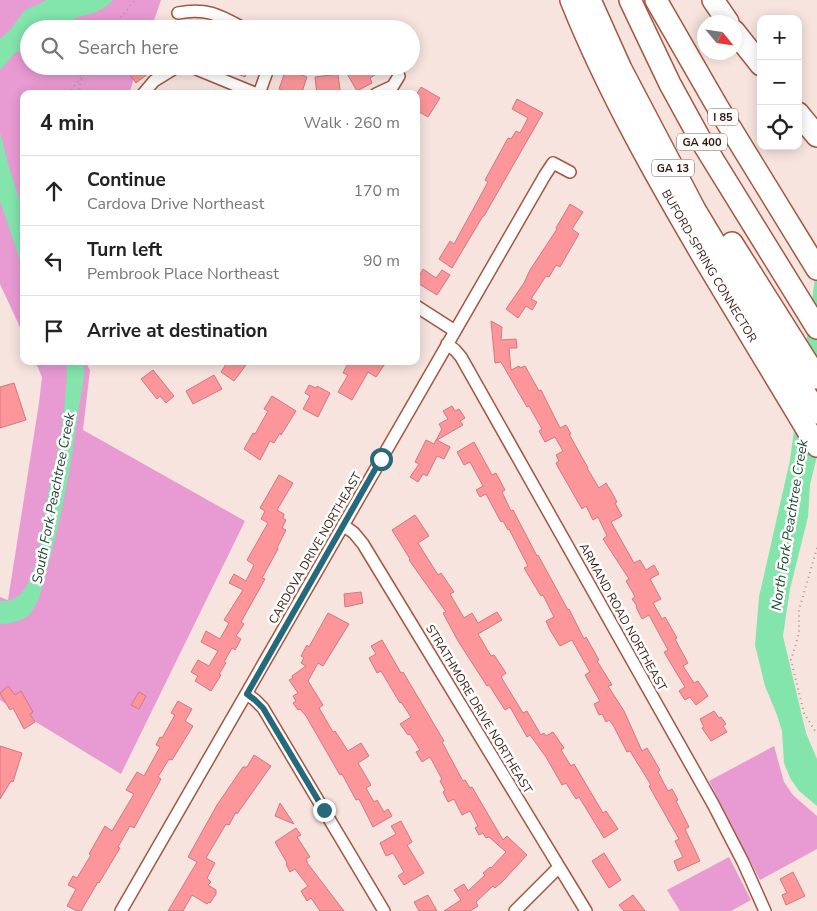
<!DOCTYPE html>
<meta charset="utf-8">
<style>
:root{--surface:#fff;--page:#f2f2f2;--text:#222;--muted:#767676;--line:#e0e0e0}
body{margin:0;font-family:"Nunito Sans",sans-serif;background:var(--page);color:var(--text)}
.controls{position:absolute;right:15px;top:15px;display:grid;overflow:hidden;border-radius:10px;box-shadow:0 2px 12px #0003}
.controls button{width:45px;height:45px;display:grid;place-items:center;padding:0;border:0;border-bottom:1px solid var(--line);background:var(--surface);color:var(--text);font:25px sans-serif}
.compass{position:absolute;left:697px;top:15px;width:45px;height:45px;border-radius:50%;background:var(--surface);box-shadow:0 2px 12px #0003;rotate:119deg}
.stop{position:absolute;width:15px;height:15px;margin:-11px;border:4px solid #25697a;border-radius:50%;background:#fff}
.stop.end{background:#25697a;border-color:#fff;box-shadow:0 1px 5px #0008}
.list{margin:0;padding:0;list-style:none}
h2{display:flex;justify-content:space-between;align-items:center;height:65px;margin:0;padding:0 20px;font-size:21px}
h2 small{font-size:16px;font-weight:400;color:var(--muted)}
.list li{display:grid;grid-template-columns:32px 1fr auto;gap:15px;align-items:center;box-sizing:border-box;height:70px;padding:0 20px;border-top:1px solid var(--line)}
.list b{display:block;font-size:19px;white-space:nowrap}
.list p{margin:0;font-size:16px;white-space:nowrap;color:var(--muted)}
.list em{font-size:16px;font-style:normal;color:var(--muted)}
.icon{flex:none;width:28px;height:28px;fill:none;stroke:currentColor;stroke-width:2;stroke-linecap:round;stroke-linejoin:round}
.map{position:relative;flex:none;width:817px;height:911px;overflow:hidden}
.search{position:absolute;background:var(--surface);box-shadow:0 2px 12px #0003;left:20px;top:20px;width:400px;height:55px;display:flex;align-items:center;gap:12px;box-sizing:border-box;padding:0 18px;border-radius:28px;color:var(--muted);font-size:19px}
.panel{position:absolute;background:var(--surface);box-shadow:0 2px 12px #0003;left:20px;top:90px;width:400px;height:275px;border-radius:10px}
.map>svg:first-child{display:block}
.green{fill:#e89ad3}
.water{fill:#83e4ac}
.building{fill:#fc969b;stroke:#d0797d}
.lines{fill:none;stroke-linecap:round;stroke-linejoin:round}
.street-casing{stroke:#a4563f;stroke-width:14}
.highway-casing{stroke:#a4563f;stroke-width:24}
.path{stroke:#ad958e;stroke-width:2;stroke-dasharray:1 4;stroke-linecap:butt}
.street{stroke:#fff;stroke-width:11}
.highway{stroke:#fff;stroke-width:21}
.route{stroke:#25697a;stroke-width:6}
.labels{text-anchor:middle;stroke-width:5;stroke-linejoin:round;paint-order:stroke}
.shield{fill:#fff;stroke:#725c55;stroke-width:1}
.shield-label{font-size:11px;font-weight:bold;fill:#36160c}
.street-label{font-size:12px;fill:#36160c;stroke:#fff}
.water-label{font-size:14px;font-style:italic;fill:#1f4832;stroke:#fff}
</style>
<div class="map">
<svg width="817" height="911" viewBox="0 0 817 911">
<rect width="100%" height="100%" fill="#f7e4df"/>
<!-- green -->
<path class="green" d="M0,0H161L151,29H29V66H138L129,94H24V336L0,284Z
M35,361H85L90,370L83,430L245,521L121,774L0,700V597L8,600L39,403L42,377Z
M774,746L784,782L793,795L817,816V849L760,880L709,781Z
M729,857L751,900L731,911H680L667,890Z"/>
<!-- water -->
<path class="water" d="M47,0H113L107,6L94,13L78,17L57,29H29V45L14,54L0,70V39L9,31L25,10Z
M0,132L9,167L24,214V272L0,201Z
M817,264V456L810,485L808,517L790,589L783,636L806,733L817,759V806L799,791L790,778L784,763L782,731L777,715L765,686L755,645L759,597L790,460Z
M66,361H84C85,381 80,399 77,418C71,469 61,519 47,569C43,583 40,603 29,615C22,621 9,624 0,624V601C10,602 16,599 23,591C40,569 42,526 47,499C51,477 58,455 61,432C64,412 66,392 67,371Z"/>
<!-- building -->
<path class="building" d="M123,66H158L136,83Z
M219,66H249L245,77Z
M357,66H389L370,78L372,83L357,91L346,72Z
M286,69L307,77L302,92L299,90L297,94H293L279,89Z
M338,74L340,90L336,91V94H317L315,77Z
M421,87L440,98L428,117L416,110V95Z
M517,99L543,113L484,216H483L452,268L439,259L450,241L454,244L488,182L485,180L508,138L511,139L516,131L520,133L528,118L512,109Z
M570,204L583,212L572,229L579,234L560,267L556,265L549,277L546,276L531,299L537,302L532,310L526,306L518,318L506,309L524,283L530,270L557,229L556,228Z
M423,269L436,278L442,270L450,275L437,295L416,282Z
M491,321L502,327L501,340L516,339L517,348H509L511,370L519,366L520,368L525,366L539,391L541,390L560,428L566,425L571,434H569L588,468H587L599,488L606,483L611,491L617,502L615,503L622,516L611,522L634,563L640,560L646,570L654,565L659,574L650,579L661,599L653,603L662,619L665,617L677,638L675,639L688,663L683,666L694,683L698,681L708,696L696,705L690,697L685,700L679,691L685,687L664,652L668,650L649,615L642,619L636,607L637,606L632,599L635,597L633,593L626,581L629,579L603,539L607,536L598,517L593,520L586,506L582,509L559,469L556,463L559,461L556,455L563,451L555,437L545,442L539,431L542,429L529,406L527,407L501,362L495,363Z
M228,361H249L234,381L221,372Z
M349,361H387L376,377L368,372L352,400L338,392L348,375L343,373Z
M153,370L174,396L166,403L160,396L157,399L141,379Z
M214,375L222,389L193,404L186,391Z
M14,383L26,420L0,428V387Z
M309,385L316,388L317,386L330,393L318,417L303,409L310,396L305,393Z
M272,396L296,411L281,435L280,433L274,443L270,441L260,460L244,449L253,433L255,434L268,411L264,409Z
M452,406L455,411L459,409L465,418L460,421L463,425L437,440L450,447L444,459L437,456L427,476L423,474L418,482L410,477L419,464L415,462L426,440L434,444L442,429L439,424L448,419L443,411Z
M474,442L492,475L496,473L505,490L502,492L511,511L513,510L537,556L538,555L568,610L569,609L584,639L586,637L599,660L597,661L612,685L608,686L624,711L642,751L647,748L660,770L658,772L668,791L672,789L678,800L676,801L689,827L685,829L700,861L678,871L674,861L683,857L675,841L679,839L649,786L651,785L630,751L627,752L613,725L609,720L606,722L602,714L599,715L594,704L600,701L585,675L590,672L572,640L560,646L550,630L546,621L554,617L543,595L541,596L524,568L528,566L509,529L508,530L503,521L501,522L486,494L480,497L476,490L483,486L470,462L464,465L457,452Z
M279,475L293,483L277,510L284,514L283,518L286,520L282,528L286,530L277,548L278,549L262,578L265,579L241,622L244,624L236,636L241,639L235,650L232,648L224,662L226,663L219,674L221,675L211,691L195,681L198,676L191,672L198,660L209,666L218,651L201,642L206,631L220,639L229,623L224,620L243,590L229,583L234,574L246,581L254,565L247,560L268,523L261,519L265,511L260,508Z
M415,515L429,536L418,543L438,575L441,573L454,592L450,594L464,618L472,613L478,623L497,612L502,620L478,634L491,656L494,655L506,673L501,677L523,713L527,711L541,735L544,733L546,736L553,732L564,748L561,750L571,766L574,764L603,813L606,811L618,829L604,838L579,797L576,799L566,783L562,785L546,757L530,735L527,737L510,707L505,710L489,685L487,686L458,641L443,613L446,612L409,560L410,559L392,530Z
M361,592L363,603L345,607L344,594Z
M328,613L349,624L323,666L318,663L308,681L323,705L319,708L333,732L335,731L348,751L361,743L369,756L358,763L371,785L366,788L374,802L377,800L384,812L388,809L392,816L373,827L359,799L356,800L342,774L340,775L306,716L300,709L298,710L293,703L296,701L293,696L298,693L289,680L293,678L292,676L306,666L301,663L304,658L301,656L307,645L309,647Z
M382,640L401,673L403,672L444,741L442,742L463,781L465,780L470,788L472,787L503,840L507,836L527,855L503,881L495,888L493,886L476,902L478,906L470,911H444L461,900L454,890L464,884L468,891L485,875L483,873L490,867L491,868L506,852L489,837L486,838L483,833L479,835L475,828L478,826L470,811L462,815L454,799L448,802L443,792L445,790L440,781L442,779L430,757L422,762L416,752L420,750L410,734L408,735L400,724L411,717L401,702L400,703L381,671L377,673L369,658L376,654L371,646Z
M8,686L15,695L21,691L33,712L30,714L35,722L24,729L13,708L10,710L0,693Z
M139,692L146,696L139,709L131,705Z
M178,701L192,709L185,721L193,726L172,760L169,759L158,777L161,779L134,828L130,826L118,847L120,848L99,883L98,882L81,911H77L67,906L76,889L68,885L73,876L77,878L91,855L89,854L105,826L112,831L134,794L126,790L137,772L144,776L160,747L156,745L160,737L162,738L175,715L171,713Z
M714,711L719,718L721,717L726,724L723,726L727,732L711,741L702,728L704,727L700,719Z
M0,746L22,753L13,782L11,781L0,799Z
M254,755L271,766L237,814L236,812L229,825L226,824L206,858L215,863L207,878L211,882L208,885L216,890V894L210,903L209,902L207,904L192,895L183,911H168L197,862L188,857L217,805L243,767H247Z
M280,803L294,824L275,816Z
M401,821L412,842L407,845L424,873L404,885L398,876L404,872L393,853L386,856L380,843L396,834L391,826Z
M296,828L301,835L297,837L310,857L306,859L308,864L344,911H320L311,898L307,901L301,891L308,886L295,869L290,872L286,864L287,863L275,842Z
M604,853L621,880L609,888L592,861Z
M793,872L805,896L786,905L782,895L787,893L780,879Z
M428,895L437,911H419L414,902Z
M633,895L645,911H624L619,905Z"/>
<g class="lines">
<!-- street casing -->
<g class="street-casing">
<path id="street" d="M178,13C207,7 221,16 245,29
M143,94L154,81L175,68L189,66L257,94
M259,94L269,66
M376,94L393,86
M388,94L399,76
M416,306L455,331
M447,344L455,350L461,357L713,804L743,862L765,911
M343,525L354,533L363,544L586,911
M247,694L255,700L263,708L384,911
M121,911L545,175L553,163L570,172
M515,911L559,867"/>
</g>
<!-- highway casing -->
<g class="highway-casing">
<g id="highway">
<path id="s1" d="M571,0C608,92 658,180 708,265C744,325 781,386 817,446"/>
<path d="M590,0L621,69L695,210L817,413"/>
<path d="M630,0L670,84L699,137L817,328"/>
<path d="M656,0L717,106L817,269"/>
<path d="M713,0L728,22"/>
<path d="M734,31L761,65"/>
<path d="M798,113L817,136"/>
<path d="M732,243L817,378"/>
</g>
</g>
<!-- path -->
<path class="path" d="M111,29L135,0
M68,94L81,77
M82,94L79,88L86,66
M817,548L799,610V633L791,660L804,713L817,734"/>
<!-- street -->
<use href="#street" class="street"/>
<!-- highway -->
<use href="#highway" class="highway"/>
</g>
<g class="lines">
<!-- route -->
<path class="route" d="M324,810L263,708L255,700L247,694L381,459"/>
</g>
<g class="labels">
<!-- shield labels -->
<g class="shield">
<rect x="708" y="108.5" width="30" height="17" rx="4"/>
<rect x="677" y="133.5" width="50" height="17" rx="4"/>
<rect x="652" y="159.5" width="42" height="17" rx="4"/>
</g>
<g class="shield-label">
<text x="723" y="121">I 85</text>
<text x="702" y="146">GA 400</text>
<text x="673" y="172">GA 13</text>
</g>
<!-- street labels -->
<g class="street-label">
<text dy="4" stroke="none"><textPath href="#s1" startOffset="300">BUFORD-SPRING CONNECTOR</textPath></text>
<text transform="translate(315 548) rotate(-60)" y="4">CARDOVA DRIVE NORTHEAST</text>
<text transform="translate(623 617) rotate(61)" y="4">ARMAND ROAD NORTHEAST</text>
<text transform="translate(479 709) rotate(59)" y="4">STRATHMORE DRIVE NORTHEAST</text>
</g>
<!-- water labels -->
<g class="water-label">
<text transform="translate(53 498) rotate(-79)" y="5">South Fork Peachtree Creek</text>
<text transform="translate(789 525) rotate(-81)" y="5">North Fork Peachtree Creek</text>
</g>
</g>
</svg>
<div class="controls">
<button>+</button>
<button>−</button>
<button><svg class="icon" aria-label="locate" viewBox="0 0 24 24"><circle cx="12" cy="12" r="6"/><path d="M12 2v4M12 18v4M2 12h4M18 12h4"/></svg></button>
</div>
<svg class="compass" viewBox="-18 -18 36 36"><path d="M0-13l5 13h-10z" fill="#e53935"/><path d="M0 13l5-13h-10z" fill="#767676"/></svg>
<div class="stop" style="left:381px;top:459px"></div>
<div class="stop end" style="left:324px;top:810px"></div>
<div class="search"><svg class="icon" aria-label="search" viewBox="0 0 24 24"><circle cx="10" cy="10" r="6"/><path d="M15 15l6 6"/></svg>Search here</div>
<section class="panel">
<h2>4 min<small>Walk · 260 m</small></h2>
<ul class="list">
<li><svg class="icon" aria-label="ahead" viewBox="0 0 24 24"><path d="M12 20V5M6 11l6-6 6 6"/></svg><div><b>Continue</b><p>Cardova Drive Northeast</p></div><em>170 m</em></li>
<li><svg class="icon" aria-label="left" viewBox="0 0 24 24"><path d="M17 20v-9H6M10 6l-5 5 5 5"/></svg><div><b>Turn left</b><p>Pembrook Place Northeast</p></div><em>90 m</em></li>
<li><svg class="icon" aria-label="arrive" viewBox="0 0 24 24"><path d="M6 21V4h12l-3 4 3 4H6"/></svg><div><b>Arrive at destination</b></div></li>
</ul>
</section>
</div>
